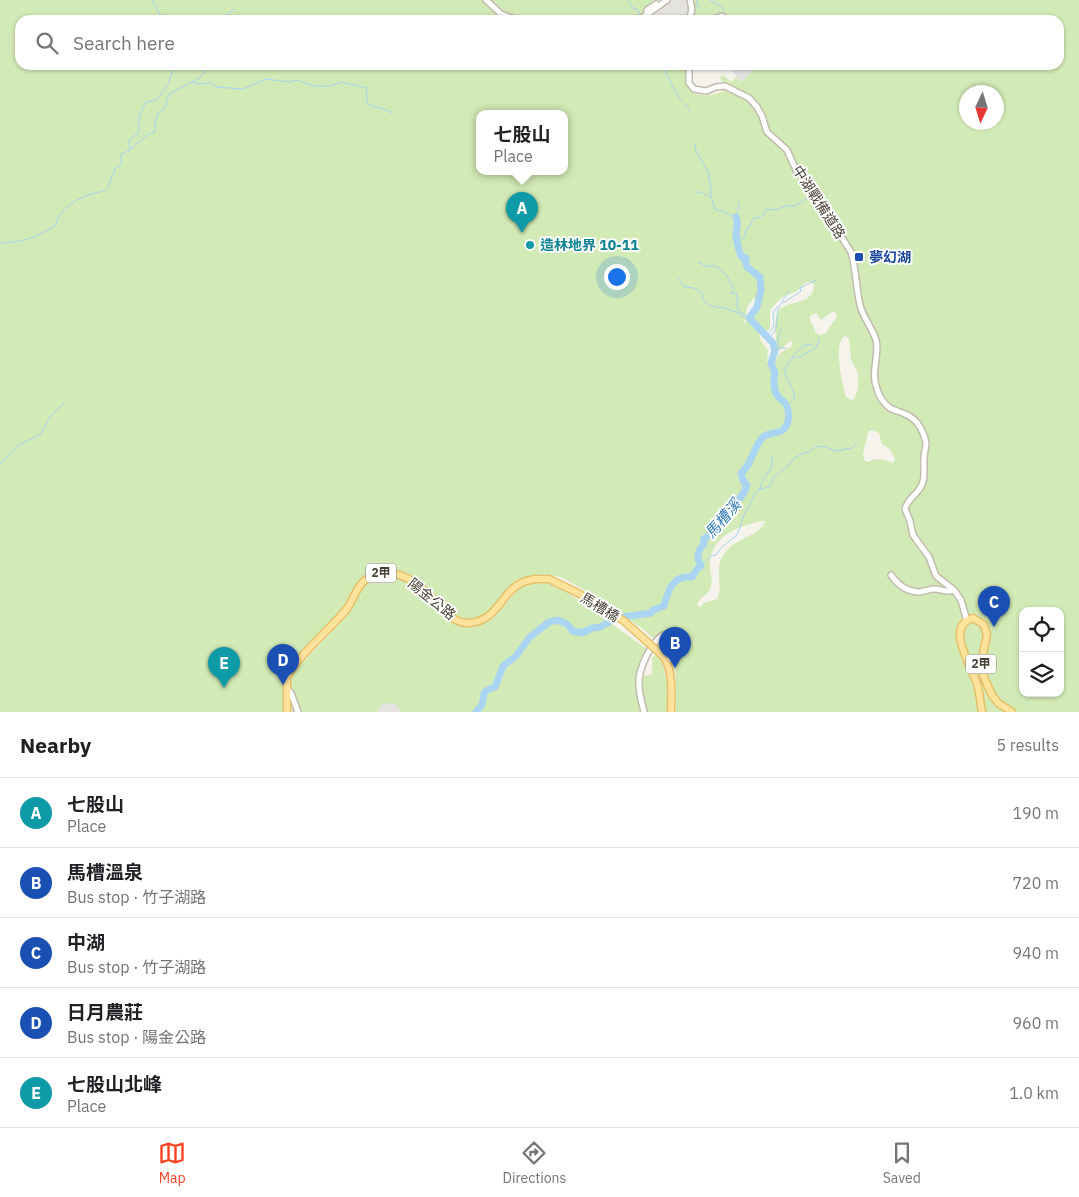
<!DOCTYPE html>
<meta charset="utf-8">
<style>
:root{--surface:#fff;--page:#f2f2f2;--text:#202124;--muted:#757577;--line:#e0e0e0;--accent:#fc3f1d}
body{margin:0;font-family:"IBM Plex Sans","Noto Sans TC",sans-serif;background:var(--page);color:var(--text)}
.controls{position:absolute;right:15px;bottom:15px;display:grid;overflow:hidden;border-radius:10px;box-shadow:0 1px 4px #0004}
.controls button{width:45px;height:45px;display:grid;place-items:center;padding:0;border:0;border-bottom:1px solid var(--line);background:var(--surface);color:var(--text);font:25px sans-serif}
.compass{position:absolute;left:959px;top:85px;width:45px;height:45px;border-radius:50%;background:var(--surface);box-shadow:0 1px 4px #0004;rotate:184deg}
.you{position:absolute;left:616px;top:276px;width:18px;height:18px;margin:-12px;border:4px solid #fff;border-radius:50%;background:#1a73e8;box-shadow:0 0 0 8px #1a73e833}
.badge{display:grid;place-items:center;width:32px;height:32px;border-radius:50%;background:var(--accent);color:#fff;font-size:16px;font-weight:700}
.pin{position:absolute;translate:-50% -41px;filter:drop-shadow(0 1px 2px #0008)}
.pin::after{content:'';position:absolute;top:26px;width:18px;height:15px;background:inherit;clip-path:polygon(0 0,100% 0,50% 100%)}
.popup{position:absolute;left:476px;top:110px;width:92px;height:65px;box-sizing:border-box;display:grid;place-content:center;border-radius:10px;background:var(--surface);filter:drop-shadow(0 1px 4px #0005);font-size:16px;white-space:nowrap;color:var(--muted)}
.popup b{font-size:19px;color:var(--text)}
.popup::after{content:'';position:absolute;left:50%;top:100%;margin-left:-10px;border:10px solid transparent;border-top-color:var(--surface)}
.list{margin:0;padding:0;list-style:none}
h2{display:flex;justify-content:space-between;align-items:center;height:65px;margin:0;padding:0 20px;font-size:21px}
h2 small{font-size:16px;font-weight:400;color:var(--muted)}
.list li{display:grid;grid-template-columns:32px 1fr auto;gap:15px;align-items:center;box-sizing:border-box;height:70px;padding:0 20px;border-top:1px solid var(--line)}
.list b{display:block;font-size:19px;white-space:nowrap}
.list p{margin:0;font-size:16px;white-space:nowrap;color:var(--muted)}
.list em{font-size:16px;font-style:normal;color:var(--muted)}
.icon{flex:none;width:28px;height:28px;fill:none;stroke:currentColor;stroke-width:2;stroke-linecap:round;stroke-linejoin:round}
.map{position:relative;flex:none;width:1079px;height:712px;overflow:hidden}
.search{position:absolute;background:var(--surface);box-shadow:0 1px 4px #0004;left:15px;right:15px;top:15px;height:55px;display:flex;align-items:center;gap:12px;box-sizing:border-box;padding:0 18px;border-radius:15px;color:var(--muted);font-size:19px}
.sheet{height:415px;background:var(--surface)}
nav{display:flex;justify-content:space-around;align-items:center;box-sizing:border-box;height:70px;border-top:1px solid var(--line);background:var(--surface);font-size:14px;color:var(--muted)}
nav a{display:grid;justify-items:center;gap:2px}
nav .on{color:var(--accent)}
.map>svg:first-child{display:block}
.green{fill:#d2eab5;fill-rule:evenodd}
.parking{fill:#e5e3e0}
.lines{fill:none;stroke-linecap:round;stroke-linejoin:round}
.stream{stroke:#a9d4f2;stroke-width:1}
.river{stroke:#a9d4f2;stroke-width:7}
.minor-casing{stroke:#c2bbae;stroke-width:8}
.major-casing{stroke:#e6c16a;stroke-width:9}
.minor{stroke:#fff;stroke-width:5}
.major{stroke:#ffe39c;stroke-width:6}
.major-bridge-casing{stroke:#e6c16a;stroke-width:9;stroke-linecap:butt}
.major-bridge{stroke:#ffe39c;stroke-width:6}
.culture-dot{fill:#0f9aa8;stroke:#fff;stroke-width:2}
.transit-dot{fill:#1a4fb4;stroke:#fff;stroke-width:2}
.labels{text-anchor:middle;stroke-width:4;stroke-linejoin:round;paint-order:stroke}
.shield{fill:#fff;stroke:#817c74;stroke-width:1}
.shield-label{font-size:12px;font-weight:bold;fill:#4b4439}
.street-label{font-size:14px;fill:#4b4439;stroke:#fff}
.culture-label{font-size:14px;font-weight:bold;fill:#0d838f;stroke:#fff;text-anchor:start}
.transit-label{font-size:14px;font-weight:bold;fill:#164399;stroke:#fff;text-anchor:start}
.water-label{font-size:15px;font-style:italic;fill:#2e7ab2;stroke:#fff}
</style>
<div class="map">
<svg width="1079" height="712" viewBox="0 0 1079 712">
<rect width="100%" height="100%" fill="#f6f3ec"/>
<!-- green -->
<path class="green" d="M0,0H658L644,8L642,16L645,20H20V65H687C683,79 687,94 703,95C709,96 717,93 723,92V82L720,79L721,76L723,75L731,82L736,77L741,82L754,65H1059V20H732L731,16C717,16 705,20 692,20L695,14L693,0H1079V712H676V679L674,663L678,639L675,631C664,627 662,638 654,639L643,629L600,599L561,577L543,574L518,579L488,613L478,618L469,619L453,616L419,583L381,570L369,574L360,582L346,607L289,668L286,712H0ZM966,92H996V122H966ZM480,114H564V172H480ZM809,282L814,284C815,308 783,298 777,314C774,323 776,337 776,346L779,351L790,341L793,343L791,347L780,353L773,365L770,366L767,362L768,350L762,343L759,335L770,329V310L781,298L797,291L805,283ZM753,299H757L756,305L744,325L747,307ZM833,311L836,313L837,316L826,333L821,335L816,333L810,320V316L816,313L821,320ZM845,336L849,338L851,359L858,374V389L853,401L846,397C843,385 832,343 845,336ZM873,430L879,433L882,444L890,449L895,459L893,463C884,460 878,457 868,462L864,460L863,453L868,433L869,431ZM763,521H765C763,533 738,539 729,548C710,569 725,578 717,599L704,603L699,608L697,604C700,598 707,595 710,589C714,581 709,570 710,561C713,535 741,525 763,521ZM1023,611H1060V693H1023Z
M384,574C395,576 405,580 415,587C433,601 444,625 470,626C510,628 508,563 560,587L647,649L640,681H642L644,676L652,674V658L655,655L662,659L668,687L669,712H401L397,706L382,704L377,712H292L290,685L295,671L346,617C354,607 357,588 368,581C373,578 379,576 384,574Z"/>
<!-- parking -->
<path class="parking" d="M671,0H686L690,5L688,15L672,20H651L648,16Z
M727,65H754L751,67L752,72L741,82Z
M387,703L395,704L401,712H377L382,704Z"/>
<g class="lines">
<!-- stream -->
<path class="stream" d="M152,0L163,20
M628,0L632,7L639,11L638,17
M697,0L696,5L700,7
M710,0L722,7L725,14
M219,20L234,9
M663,65C665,72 676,95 682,102
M192,82L199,84L211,83L217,87L243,89L266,79L288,82L299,80C310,87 328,89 341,82L367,88L366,94L368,104C376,108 384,108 392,113
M685,104L690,111
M697,142L695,144L696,151L708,172L711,187L710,190C712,197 712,203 715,209L736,217L740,202
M130,150L129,140L139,132V116L146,102L157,100L169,82L175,65
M696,192H700L711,197
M738,240L745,237L746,229H748L754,218H758L765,214V209L776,210L785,206H794L804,201L808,195H811
M0,243C21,243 37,237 55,226C60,208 74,200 91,194C98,192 105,192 109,186C110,183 110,180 111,178C114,173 115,173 115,168L121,165V154C135,150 139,137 155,132V123L159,112L165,108L169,94L198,79L204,73L205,65
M698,262L706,266H716L727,276L734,289L731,293L737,294V309L749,318
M678,278L684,287L694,288L702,293C703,306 713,307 723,308C729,309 734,312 740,313L742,317L744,316
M782,301L790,290
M766,337L774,326L773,313L777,307
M768,339C783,327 772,315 782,302H785C790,297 796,296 801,291L800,288L816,280
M780,348H786
M775,350L780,348C776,343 778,334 781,329
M792,357L804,345H813
M787,406L795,398C793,387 786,380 784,369L792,358L799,357L816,348L820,338
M0,464L17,446L41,434L50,417L65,402
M760,489L763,480L771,468L773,456
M740,499L739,495L743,486V480
M699,563L705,562L711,556L716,555L721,548L737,535L745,512L749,508L754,495L758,490L769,487L774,477L788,466L793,459L803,453L809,452L816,447L823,446L836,451L841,450L852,448L858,442"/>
<!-- river -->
<path class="river" d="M476,712C477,710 480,708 481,706C487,696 478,692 495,687L503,666L515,657L530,637L549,622L558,620L567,624L573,631L582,633L592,628L600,627L616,618L651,613L653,610L664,606C668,590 673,575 692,577L697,569L701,566C696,557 697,552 704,544V539C710,535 720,523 722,516C729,514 728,509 733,505C740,498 744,495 747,485L743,480L741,473C752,465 753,447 763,437C769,432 779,434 784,429C790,423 790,410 785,403C783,400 779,399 777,395C774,391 773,378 775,373L771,363L775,351L773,343L749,318L757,307L761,290L760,277L747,267L745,260L746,258L741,256C738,249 737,242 736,235C736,228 739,224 736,217"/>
<!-- minor casing -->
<g class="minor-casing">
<path id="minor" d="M486,0L501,14L517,20
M647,14V10L656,4
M639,20L667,0
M688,20C693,13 692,8 690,0
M711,20L722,16L727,20
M689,65V83L694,89L706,91L716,87L725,86L749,98L757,107L762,116L767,132L787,150L797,172L807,181L812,191L851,252C856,268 856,288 860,305C863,318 872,327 876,340C880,357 870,371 877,389C879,396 883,403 890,408C895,411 902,412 907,415C918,420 924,432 926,443C926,448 924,452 924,458C923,470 927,480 918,491C913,497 907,501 905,509L910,521L913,535L929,557L936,576L954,590L961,600L967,621
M891,575C897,584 906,591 918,592C923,592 929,589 934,589C941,589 947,593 954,590
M287,689L291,693L298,712
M644,712C642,703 639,694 639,685C637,670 654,632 672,633L675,637V643L668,661"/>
</g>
<!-- major casing -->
<g class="major-casing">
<path id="major" d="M663,656C674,669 671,696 671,712
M287,712V678L290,672C305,649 328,631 346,610C353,601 356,588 364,581C371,575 379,572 388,573C402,574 415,581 425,591C439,603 449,624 470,623C500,620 501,589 526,581
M982,712C980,703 980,693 977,684C972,667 944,626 973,618L983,624L987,634L981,664L985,680L992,695L998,703L1012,712"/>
</g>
<!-- minor -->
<use href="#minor" class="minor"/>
<!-- major -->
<use href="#major" class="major"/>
<!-- major-bridge casing -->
<g class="major-bridge-casing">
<path id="major-bridge" d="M526,581L535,579H549L578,593L624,621L663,656"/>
</g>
<!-- major-bridge -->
<use href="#major-bridge" class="major-bridge"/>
</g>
<!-- markers -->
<circle class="culture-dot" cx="530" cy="245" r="5"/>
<rect class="transit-dot" x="854" y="252" width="10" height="10" rx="2.5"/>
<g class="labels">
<!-- shield labels -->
<g class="shield">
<rect x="366" y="563.5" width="30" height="19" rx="4"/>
<rect x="966" y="654.5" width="30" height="19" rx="4"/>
</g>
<g class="shield-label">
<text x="381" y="577">2甲</text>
<text x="981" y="668">2甲</text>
</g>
<!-- street labels -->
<g class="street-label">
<text transform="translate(819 202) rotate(57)" y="5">中湖戰備道路</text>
<text transform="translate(432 599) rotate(39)" y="5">陽金公路</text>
<text transform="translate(600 607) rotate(31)" y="5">馬槽橋</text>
</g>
<!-- culture labels -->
<g class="culture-label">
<text x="540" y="250">造林地界 10-11</text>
</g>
<!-- transit labels -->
<g class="transit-label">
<text x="869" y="262">夢幻湖</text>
</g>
<!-- water labels -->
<g class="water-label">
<text transform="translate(723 519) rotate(-49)" y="5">馬槽溪</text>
</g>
</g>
</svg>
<div class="controls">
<button><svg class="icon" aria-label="locate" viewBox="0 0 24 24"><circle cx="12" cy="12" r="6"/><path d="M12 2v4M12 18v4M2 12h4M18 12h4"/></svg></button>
<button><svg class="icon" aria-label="layers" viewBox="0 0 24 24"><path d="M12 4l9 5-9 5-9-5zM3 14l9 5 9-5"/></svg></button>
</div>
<svg class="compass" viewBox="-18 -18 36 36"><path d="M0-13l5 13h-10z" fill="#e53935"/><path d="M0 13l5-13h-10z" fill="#757577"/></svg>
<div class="you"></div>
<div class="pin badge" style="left:522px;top:233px;background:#0f9aa8">A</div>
<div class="popup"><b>七股山</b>Place</div>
<div class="pin badge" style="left:675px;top:668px;background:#1a4fb4">B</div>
<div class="pin badge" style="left:994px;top:627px;background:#1a4fb4">C</div>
<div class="pin badge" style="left:283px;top:685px;background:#1a4fb4">D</div>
<div class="pin badge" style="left:224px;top:688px;background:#0f9aa8">E</div>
<div class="search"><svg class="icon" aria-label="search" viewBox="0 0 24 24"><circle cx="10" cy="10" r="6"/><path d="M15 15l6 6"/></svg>Search here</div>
</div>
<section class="sheet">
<h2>Nearby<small>5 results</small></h2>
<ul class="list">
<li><span class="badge" style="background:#0f9aa8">A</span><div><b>七股山</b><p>Place</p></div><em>190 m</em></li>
<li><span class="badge" style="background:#1a4fb4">B</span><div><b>馬槽溫泉</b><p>Bus stop · 竹子湖路</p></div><em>720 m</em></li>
<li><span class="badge" style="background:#1a4fb4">C</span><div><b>中湖</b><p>Bus stop · 竹子湖路</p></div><em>940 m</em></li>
<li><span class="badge" style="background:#1a4fb4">D</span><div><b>日月農莊</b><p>Bus stop · 陽金公路</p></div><em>960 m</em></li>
<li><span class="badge" style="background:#0f9aa8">E</span><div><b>七股山北峰</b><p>Place</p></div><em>1.0 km</em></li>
</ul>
</section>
<nav>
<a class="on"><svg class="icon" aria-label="map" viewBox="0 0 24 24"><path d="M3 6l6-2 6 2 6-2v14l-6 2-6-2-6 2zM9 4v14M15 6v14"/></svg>Map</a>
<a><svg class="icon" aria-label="directions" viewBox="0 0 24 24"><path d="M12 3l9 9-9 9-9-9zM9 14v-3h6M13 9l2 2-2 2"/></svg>Directions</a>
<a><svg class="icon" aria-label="saved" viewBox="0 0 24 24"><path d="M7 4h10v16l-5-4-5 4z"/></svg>Saved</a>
</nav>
